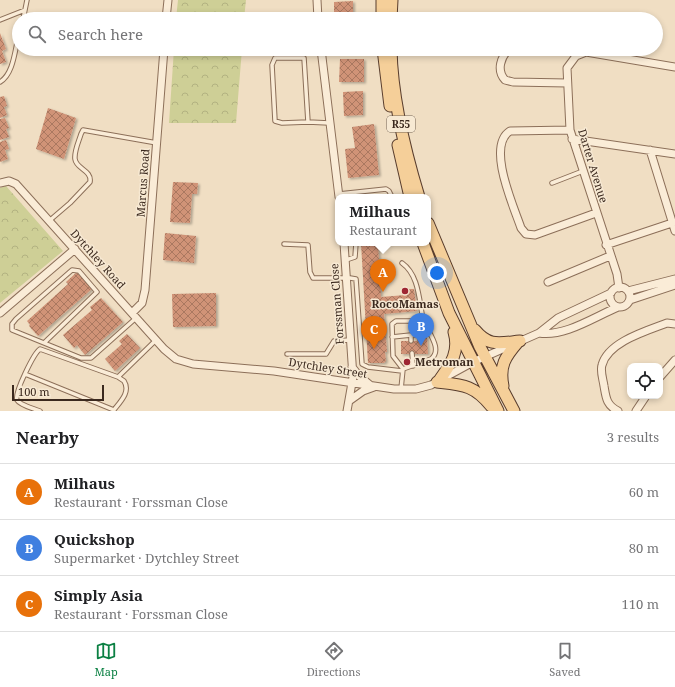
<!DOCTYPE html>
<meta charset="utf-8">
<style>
:root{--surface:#fff;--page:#f2f2f2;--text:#202124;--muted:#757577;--line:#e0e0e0;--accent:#0b8043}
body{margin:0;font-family:"Noto Serif",serif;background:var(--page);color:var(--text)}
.controls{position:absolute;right:12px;bottom:12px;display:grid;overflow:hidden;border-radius:8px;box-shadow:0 2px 6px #0003}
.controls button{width:36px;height:36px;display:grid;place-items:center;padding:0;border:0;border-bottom:1px solid var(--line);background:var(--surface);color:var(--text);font:20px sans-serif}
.scale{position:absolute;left:12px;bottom:10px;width:92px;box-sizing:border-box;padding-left:4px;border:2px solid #3b291e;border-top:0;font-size:11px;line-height:14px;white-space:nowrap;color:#3b291e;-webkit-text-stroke:3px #f7e9d3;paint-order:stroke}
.you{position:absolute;left:437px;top:273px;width:14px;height:14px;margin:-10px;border:3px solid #fff;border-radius:50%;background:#1a73e8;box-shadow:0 0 0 6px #1a73e833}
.badge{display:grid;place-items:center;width:26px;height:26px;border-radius:50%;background:var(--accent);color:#fff;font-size:13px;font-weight:700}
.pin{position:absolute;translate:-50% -33px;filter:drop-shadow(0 1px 2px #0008)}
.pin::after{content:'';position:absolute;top:21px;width:14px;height:12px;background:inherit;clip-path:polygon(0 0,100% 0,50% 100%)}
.popup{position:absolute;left:335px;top:194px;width:96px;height:52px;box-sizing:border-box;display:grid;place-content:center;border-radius:8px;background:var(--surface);filter:drop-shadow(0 1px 3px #0005);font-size:13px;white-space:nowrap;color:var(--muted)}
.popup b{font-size:15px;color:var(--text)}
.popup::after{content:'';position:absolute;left:50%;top:100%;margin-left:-8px;border:8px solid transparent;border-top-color:var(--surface)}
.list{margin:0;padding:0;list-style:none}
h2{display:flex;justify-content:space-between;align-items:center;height:52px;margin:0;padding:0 16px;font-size:17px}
h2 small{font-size:13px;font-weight:400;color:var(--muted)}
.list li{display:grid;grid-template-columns:26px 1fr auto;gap:12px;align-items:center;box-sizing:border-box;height:56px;padding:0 16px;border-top:1px solid var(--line)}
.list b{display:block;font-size:15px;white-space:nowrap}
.list p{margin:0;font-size:13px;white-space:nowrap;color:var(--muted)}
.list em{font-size:13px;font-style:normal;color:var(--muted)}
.icon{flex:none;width:22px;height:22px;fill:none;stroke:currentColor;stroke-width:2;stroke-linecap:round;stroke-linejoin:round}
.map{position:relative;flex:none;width:675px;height:411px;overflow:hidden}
.search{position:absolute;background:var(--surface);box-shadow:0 2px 6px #0003;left:12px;right:12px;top:12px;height:44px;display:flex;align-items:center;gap:10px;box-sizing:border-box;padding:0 14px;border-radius:22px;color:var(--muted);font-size:15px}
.sheet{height:220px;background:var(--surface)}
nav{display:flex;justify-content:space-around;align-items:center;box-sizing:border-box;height:56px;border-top:1px solid var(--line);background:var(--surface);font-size:11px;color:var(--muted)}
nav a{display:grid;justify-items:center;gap:2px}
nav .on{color:var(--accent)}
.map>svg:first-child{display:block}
.forest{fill:url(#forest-crowns)}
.building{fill:url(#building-cross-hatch);filter:url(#shadow)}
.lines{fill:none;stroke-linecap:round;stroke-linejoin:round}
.service-casing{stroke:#8c6f59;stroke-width:5.5}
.minor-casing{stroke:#8c6f59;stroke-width:9}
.primary-casing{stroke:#593d2d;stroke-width:13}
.service{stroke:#faecd7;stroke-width:3.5}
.minor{stroke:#faecd7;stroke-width:7}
.primary{stroke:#f5cf99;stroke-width:11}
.poi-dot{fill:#9e2633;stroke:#f7e9d3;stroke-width:1.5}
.labels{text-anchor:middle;stroke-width:3;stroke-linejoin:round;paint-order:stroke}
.shield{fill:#f7e9d3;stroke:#736354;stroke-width:1}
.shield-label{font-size:10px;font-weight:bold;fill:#3b291e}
.street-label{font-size:11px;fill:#3b291e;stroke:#f7e9d3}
.poi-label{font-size:11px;font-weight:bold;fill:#3b291e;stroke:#f7e9d3}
</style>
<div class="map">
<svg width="675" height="411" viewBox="0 0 675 411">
<defs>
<pattern id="forest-crowns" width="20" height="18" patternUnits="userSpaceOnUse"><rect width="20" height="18" fill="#cecf96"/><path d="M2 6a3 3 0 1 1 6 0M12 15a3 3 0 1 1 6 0" fill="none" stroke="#b2b281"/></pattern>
<pattern id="building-cross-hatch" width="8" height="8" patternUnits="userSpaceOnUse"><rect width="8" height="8" fill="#d09377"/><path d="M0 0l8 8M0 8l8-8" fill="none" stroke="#aa7861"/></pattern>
<filter id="shadow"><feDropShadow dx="2" dy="1.5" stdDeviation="1" flood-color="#0004"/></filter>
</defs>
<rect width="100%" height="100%" fill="#f0dec3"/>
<!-- forest -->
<path class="forest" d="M178,0H246L244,19H176Z
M174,49H242L236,123H169Z
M6,186L63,251L0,303V188Z"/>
<!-- building -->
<path class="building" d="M353,1V19H334V2Z
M0,33L6,49L2,51L6,62L0,64Z
M340,59H364V82H339Z
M363,91V115L344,116L343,92Z
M4,96L7,106L4,107L7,115L0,118V97Z
M48,108L76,118L64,159L36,149Z
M5,118L9,128L6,129L9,137L0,140V119Z
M374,124L379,175L348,178L345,149L355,148L352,127Z
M6,140L9,149L5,150L8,159L0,162V142Z
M173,182L198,183L197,194H192L190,223L170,222Z
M165,233L196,236L194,263L163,260Z
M361,243H378L381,297L406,295L405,289H414L417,311L384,314L387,352H385L386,361L384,363H368Z
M78,271L93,288L38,336L29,326L30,325L27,321L68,284L66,282Z
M216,293V326L173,327L172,294Z
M101,298L123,322L85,355L77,345L74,348L63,335L92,310L90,307Z
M127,334L140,348L115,371L105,359L122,344L119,341Z
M417,337H427L428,354H401V341H417Z"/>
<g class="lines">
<!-- service casing -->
<g class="service-casing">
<path id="service" d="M25,10L27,0
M0,20L25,10L23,19
M0,82C14,74 15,48 19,34
M308,122L282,123L275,121L272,65L275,58H304L308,122L329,123
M552,183L583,171
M339,194L386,189L389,191L392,197
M49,221L70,203L90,182C92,170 76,169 75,159C74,151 79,141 81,134L83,130L157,143
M284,244L308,245L310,272L313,278H350L356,279L362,364L368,367L402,371
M346,260L355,257L356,243
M402,263C419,275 419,300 423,319C426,330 444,349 431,359L403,369
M411,335L430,334
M392,337L411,335V341
M45,342L97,292L79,271L72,270L16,319L12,324V330L81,358H91L136,318
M412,353L413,366
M287,354H326L334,341L350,340
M25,374L114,410
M401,389L403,369L393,356L392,324L396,321H424
M40,411C34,409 20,405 17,400C14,393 34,353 40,349L118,377
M113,411C120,402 131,392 124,381L118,377L156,340"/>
</g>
<!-- minor casing -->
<g class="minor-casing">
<path id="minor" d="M317,0L318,19
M515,17L517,19
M166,19L168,0
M321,49L339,197
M509,49C501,57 496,70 505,80L513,82L567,83
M571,49L576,56
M570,130L510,131C486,146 514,207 521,228L526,234L535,235L596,213
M572,139L675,154
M650,150L675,231
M0,183L9,181L16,184L164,349L176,359L193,364L274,371L394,389H416L431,385L473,362L539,333L558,318L611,293
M344,243L353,377L347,411
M606,245L672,223
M548,282L610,256
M610 297a10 10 0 1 1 20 0a10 10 0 1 1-20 0Z
M619,288L617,274L570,130L567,68L576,56L586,52L675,67
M628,291L675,279
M630,300L675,285
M0,313L75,249
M132,313L142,303L145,290L164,49
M539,333C565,337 594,317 618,307
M352,367L359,376L370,385
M660,377L675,360
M349,401L363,391L374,387
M618,411C606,405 606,397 604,386C603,379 600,371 602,365C608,342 646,331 667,323L675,324
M636,411L646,396"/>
</g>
<!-- primary casing -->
<g class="primary-casing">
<path id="primary" d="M382,19V0
M391,19L392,0
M383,49L390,106
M391,49C392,98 405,151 419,197
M398,145L410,197
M428,223L480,347L514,411
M423,243L449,313L498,411
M475,330C489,347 499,343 520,341
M437,382C463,385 474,385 491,406
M438,382C450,365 460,353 454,332
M503,386C499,366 505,357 518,342"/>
</g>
<!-- service -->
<use href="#service" class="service"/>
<!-- minor -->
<use href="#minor" class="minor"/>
<!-- primary -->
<use href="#primary" class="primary"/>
</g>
<!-- markers -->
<g class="poi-dot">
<circle cx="405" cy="291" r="4"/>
<circle cx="407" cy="362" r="4"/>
</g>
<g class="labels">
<!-- shield labels -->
<rect class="shield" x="387" y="116" width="28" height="16" rx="3"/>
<g class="shield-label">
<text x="401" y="128">R55</text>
</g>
<!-- street labels -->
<g class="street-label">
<text transform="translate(593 166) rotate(73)" y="4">Darter Avenue</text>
<text transform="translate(143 183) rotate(-86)" y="4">Marcus Road</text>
<text transform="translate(98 259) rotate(48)" y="4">Dytchley Road</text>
<text transform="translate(337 304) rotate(-94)" y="4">Forssman Close</text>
<text transform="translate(328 368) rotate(9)" y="4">Dytchley Street</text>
</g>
<!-- poi labels -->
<g class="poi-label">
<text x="405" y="308">RocoMamas</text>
<text x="415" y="366" text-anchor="start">Metroman</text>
</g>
</g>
</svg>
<div class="controls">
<button><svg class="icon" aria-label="locate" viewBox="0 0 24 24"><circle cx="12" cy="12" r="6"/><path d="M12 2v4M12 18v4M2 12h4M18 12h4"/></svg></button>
</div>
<div class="scale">100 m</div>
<div class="you"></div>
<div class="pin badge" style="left:383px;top:292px;background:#e8710a">A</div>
<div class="popup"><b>Milhaus</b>Restaurant</div>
<div class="pin badge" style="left:421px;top:346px;background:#3f7fe0">B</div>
<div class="pin badge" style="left:374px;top:349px;background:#e8710a">C</div>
<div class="search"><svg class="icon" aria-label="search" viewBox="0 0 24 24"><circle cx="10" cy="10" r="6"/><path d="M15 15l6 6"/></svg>Search here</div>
</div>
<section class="sheet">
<h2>Nearby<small>3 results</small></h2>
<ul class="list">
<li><span class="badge" style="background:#e8710a">A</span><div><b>Milhaus</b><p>Restaurant · Forssman Close</p></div><em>60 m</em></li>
<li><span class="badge" style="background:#3f7fe0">B</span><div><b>Quickshop</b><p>Supermarket · Dytchley Street</p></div><em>80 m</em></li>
<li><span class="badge" style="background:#e8710a">C</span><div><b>Simply Asia</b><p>Restaurant · Forssman Close</p></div><em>110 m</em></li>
</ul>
</section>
<nav>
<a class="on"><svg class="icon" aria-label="map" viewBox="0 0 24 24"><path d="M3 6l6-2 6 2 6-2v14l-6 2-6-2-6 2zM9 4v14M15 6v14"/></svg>Map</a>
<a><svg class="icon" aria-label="directions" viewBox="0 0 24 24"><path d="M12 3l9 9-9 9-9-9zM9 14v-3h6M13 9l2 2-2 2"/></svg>Directions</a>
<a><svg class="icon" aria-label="saved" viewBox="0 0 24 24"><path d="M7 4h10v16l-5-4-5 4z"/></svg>Saved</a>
</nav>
